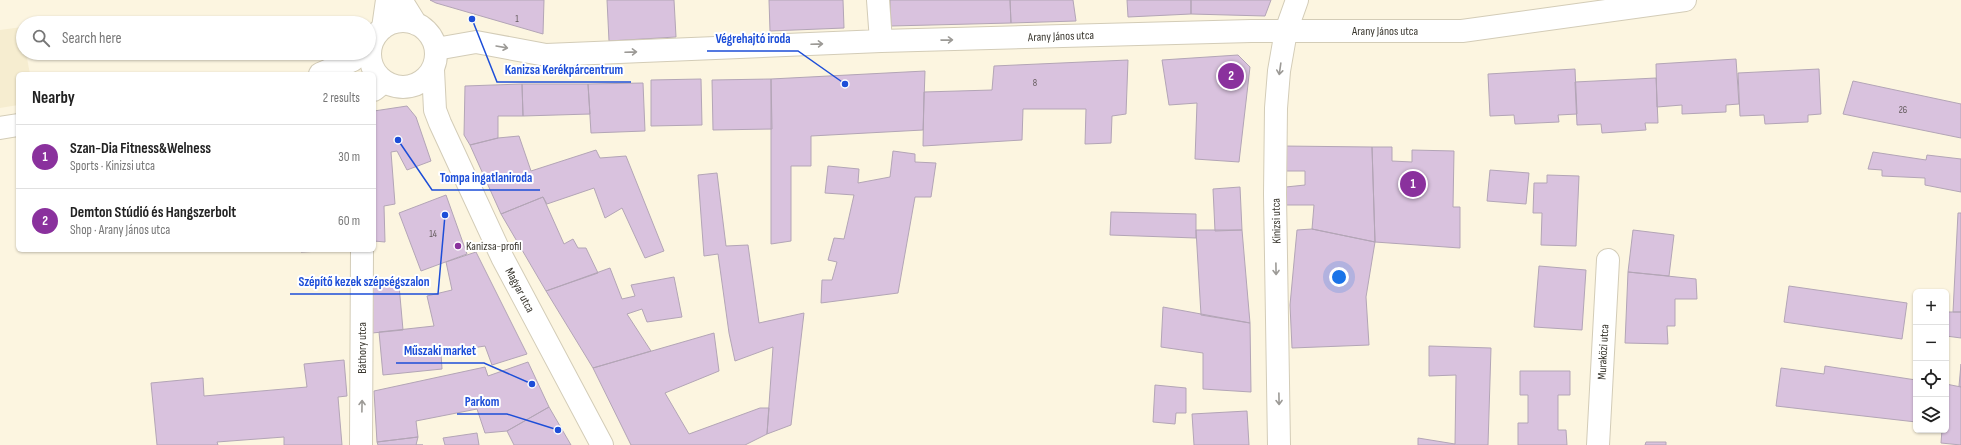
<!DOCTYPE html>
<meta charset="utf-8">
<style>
:root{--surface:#fff;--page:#f6f6f6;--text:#222;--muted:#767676;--line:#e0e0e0;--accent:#8a319d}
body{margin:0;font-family:"Sofia Sans Condensed",sans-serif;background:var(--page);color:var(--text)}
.controls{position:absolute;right:12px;bottom:12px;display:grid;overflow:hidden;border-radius:6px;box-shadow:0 1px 3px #0004}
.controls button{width:36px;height:36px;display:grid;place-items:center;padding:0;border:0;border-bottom:1px solid var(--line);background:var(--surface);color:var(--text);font:20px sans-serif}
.you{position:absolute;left:1339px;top:277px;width:14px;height:14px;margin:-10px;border:3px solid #fff;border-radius:50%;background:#1a73e8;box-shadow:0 0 0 6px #1a73e833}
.badge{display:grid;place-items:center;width:26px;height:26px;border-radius:50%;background:var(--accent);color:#fff;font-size:13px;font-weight:700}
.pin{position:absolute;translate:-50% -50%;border:2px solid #fff;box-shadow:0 1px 4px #0006}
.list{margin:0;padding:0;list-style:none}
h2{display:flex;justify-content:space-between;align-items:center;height:52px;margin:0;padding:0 16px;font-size:17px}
h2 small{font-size:13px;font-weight:400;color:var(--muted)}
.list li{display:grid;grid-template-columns:26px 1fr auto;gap:12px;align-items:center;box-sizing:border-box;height:64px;padding:0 16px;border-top:1px solid var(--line)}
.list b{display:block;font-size:15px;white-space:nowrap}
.list p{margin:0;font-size:13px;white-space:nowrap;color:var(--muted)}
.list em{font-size:13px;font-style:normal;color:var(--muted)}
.icon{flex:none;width:22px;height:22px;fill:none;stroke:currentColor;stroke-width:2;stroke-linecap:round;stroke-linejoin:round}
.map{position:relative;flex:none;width:1961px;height:445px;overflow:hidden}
.search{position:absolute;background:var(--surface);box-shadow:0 1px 3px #0004;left:16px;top:16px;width:360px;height:44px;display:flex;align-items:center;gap:10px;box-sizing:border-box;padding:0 14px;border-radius:22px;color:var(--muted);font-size:15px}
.panel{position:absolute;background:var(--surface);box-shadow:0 1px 3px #0004;left:16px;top:72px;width:360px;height:180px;border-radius:6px}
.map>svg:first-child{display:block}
.built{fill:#f6edd0}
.building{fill:#d9c2de;stroke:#b3a5b6}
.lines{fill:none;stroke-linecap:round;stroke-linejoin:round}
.street-casing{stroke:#d3ccb7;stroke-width:24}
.secondary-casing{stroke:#d3ccb7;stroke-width:24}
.street{stroke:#fff;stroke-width:22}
.secondary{stroke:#fff;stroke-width:22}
.oneway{stroke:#9c9a96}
.poi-dot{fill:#8a319d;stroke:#fff;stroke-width:1.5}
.labels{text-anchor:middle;stroke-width:4;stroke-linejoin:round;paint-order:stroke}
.number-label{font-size:10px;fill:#61595a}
.street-label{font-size:12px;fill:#39362e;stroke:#fff}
.poi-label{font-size:12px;fill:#39362e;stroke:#fff;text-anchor:start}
.leader{fill:none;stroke:#1d4ed8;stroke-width:1.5}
.callout-dot{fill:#1d4ed8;stroke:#fff;stroke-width:1.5}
.callout-label{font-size:13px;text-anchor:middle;font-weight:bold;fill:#1d4ed8;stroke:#fff;stroke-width:4;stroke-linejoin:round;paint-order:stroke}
</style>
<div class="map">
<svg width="1961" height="445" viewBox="0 0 1961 445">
<rect width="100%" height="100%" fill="#fcf5e0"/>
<!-- built -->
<path class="built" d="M22,27L23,53H26L30,74H18V105L0,108V30Z"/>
<!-- building -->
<path class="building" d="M430,0H544L543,34L436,3Z
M607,0H674L676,37L609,41Z
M769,0H843L844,28L770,31Z
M890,0H1010L1011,23L891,26Z
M1010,0H1073L1076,21L1011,23Z
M1127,0H1191V14L1128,17Z
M1191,0H1271L1265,16L1191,14Z
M1238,55L1250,67L1239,162L1195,159L1197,103L1169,105L1162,60Z
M1736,59L1739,104L1726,105V112L1682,114V105L1657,107L1656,64Z
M1128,60L1126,114L1112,116L1111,143L1085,144L1086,109H1023L1022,140L923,146L924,92L992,90L994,66Z
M1575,69L1577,114L1558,115L1559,122L1515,124L1514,115L1490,116L1488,74Z
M1819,69L1821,114L1808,115V122L1765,124L1764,115L1740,116L1738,73Z
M925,71L923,130L811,136V166H791V241L771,244V79Z
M1656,78L1658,123H1645L1646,130L1602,133L1601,124L1577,125L1575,82Z
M701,79L702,125L651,126V80Z
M771,79L772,129L713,130L712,80Z
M1853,81L1961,104V138L1843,114Z
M643,83L645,131L591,133L588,84Z
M522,84L523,116H498V138L470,145L464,135L465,86Z
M522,84H588L590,114L523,116Z
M407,106L416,117L431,161L407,170L397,151L391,152L395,204L384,206L385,242L374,241V111Z
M519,136L531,171L596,150L600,158L626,156L664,251L645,258L622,208L605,218L594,188L547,204L543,197L501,214L470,145L498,138Z
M1282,146L1372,147L1375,242L1312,229L1314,205H1286V187L1305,185V171H1282Z
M1372,147H1392V161L1412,162V150L1454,151L1453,207H1460V248L1375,242Z
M893,151L915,154V162L936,163L931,197H915L898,293L821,303L822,280H832L837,262L828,260L834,238L844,239L854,195L825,193L828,166L859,169L858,183L890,177Z
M1873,152L1926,160L1927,155L1961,159V192L1925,185V178L1882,176V170L1868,169Z
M1490,170L1529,173L1526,204L1487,201Z
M717,173L726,246L748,245L759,323L804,313L791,425L767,434L773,347L735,361L729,333L718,254L704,256L698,175Z
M1547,175L1579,176L1576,246L1541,245L1542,213H1533L1534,183H1547Z
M1240,187L1242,230L1215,231L1213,189Z
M446,195L467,254L421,271L399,213Z
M543,197L564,244L573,239L578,248H586L598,273L546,291L501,214Z
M1111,212L1196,214V238L1110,235Z
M1958,213H1961V312H1953Z
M1312,229L1375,242L1366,297L1369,345L1292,348L1290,305L1297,230Z
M1196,230H1242L1250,323L1201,315Z
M1633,230L1674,235L1669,276L1628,272Z
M301,250H343L301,252Z
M476,252L527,354L492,365L485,346L441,353L442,369L383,375L379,332L434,326L427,296L452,290L446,262Z
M1539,266L1586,270L1582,330L1534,327Z
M610,268L622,299L635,296L631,285L674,277L682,317L647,322L642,309L627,314L651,351L593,368L546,291Z
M1628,272L1696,279L1697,299H1675V326H1667L1668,344L1625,343Z
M399,285L403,330L372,333L367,288Z
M1789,286L1907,303L1902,339L1784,322Z
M1163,307L1250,323L1251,392L1203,389V353L1161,347Z
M1947,312H1961V338L1946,336Z
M714,333L719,371L665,393L689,434L760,408H769L767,434L745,445H631L593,368Z
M1429,346L1491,348L1488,445H1418V438L1455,444L1456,375L1429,376Z
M344,360L347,396L338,397L342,445H284V437L217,442L218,445H157L151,383L203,378L204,396L307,387L304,364Z
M528,362L549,407L507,431L485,433L477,409L416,421L418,437L377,442L374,391L485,367L488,376Z
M1961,364V387L1959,386Z
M1825,366L1916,380V422L1776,406L1781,368L1824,374Z
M1520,371H1570V395H1558V430H1566L1567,445H1518V423H1528V395H1520Z
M1946,384L1961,387V445L1941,443L1942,430H1946Z
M1155,385L1186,388V413H1176L1175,424L1153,422Z
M549,407L571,445H514L507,431Z
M1247,411L1249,445H1194L1192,414Z
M477,433L479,445H445L443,438Z
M418,437L416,445H423H378L377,442Z
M1646,442H1666V445H1645Z"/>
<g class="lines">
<!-- street casing -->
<g class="street-casing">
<path id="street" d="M878,0L881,41
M436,49L476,42L546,55L881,41L1251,31H1462L1685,0
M320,74L353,60L361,53
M374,90L384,82
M0,128L18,125
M361,445L362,250
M1279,445L1275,194L1276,108L1279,71L1286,31L1297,0
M1598,445L1608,260"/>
</g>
<!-- secondary casing -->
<g class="secondary-casing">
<path id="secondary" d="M401,0L416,24
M370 54a33 33 0 1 1 66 0a33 33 0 1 1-66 0Z
M383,28L387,0
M433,70L435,110L440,123L502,257L602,445"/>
</g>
<!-- street -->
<use href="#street" class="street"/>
<!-- secondary -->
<use href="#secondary" class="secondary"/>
</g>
<!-- one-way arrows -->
<defs><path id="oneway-shaft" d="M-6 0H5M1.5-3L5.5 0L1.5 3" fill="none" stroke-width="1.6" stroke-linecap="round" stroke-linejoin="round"/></defs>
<g class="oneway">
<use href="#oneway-shaft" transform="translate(947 40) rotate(-1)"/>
<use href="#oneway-shaft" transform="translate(817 44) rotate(-2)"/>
<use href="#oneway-shaft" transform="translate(502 47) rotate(10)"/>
<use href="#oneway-shaft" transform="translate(631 52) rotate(-2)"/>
<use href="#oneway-shaft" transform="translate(1280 69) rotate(98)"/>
<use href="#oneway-shaft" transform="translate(1276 269) rotate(89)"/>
<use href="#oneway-shaft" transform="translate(1279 399) rotate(89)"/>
<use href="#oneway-shaft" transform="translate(362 406) rotate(-89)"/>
</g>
<!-- markers -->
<circle class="poi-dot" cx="458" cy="246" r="4"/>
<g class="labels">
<!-- number labels -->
<g class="number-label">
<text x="517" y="22">1</text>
<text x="1035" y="86">8</text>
<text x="1903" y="113">26</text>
<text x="433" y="237">14</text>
</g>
<!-- street labels -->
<g class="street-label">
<text x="1385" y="35">Arany János utca</text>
<text transform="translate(1061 36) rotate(-2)" y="4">Arany János utca</text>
<text transform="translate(1276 221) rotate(-91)" y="4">Kinizsi utca</text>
<text transform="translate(520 290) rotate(62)" y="4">Magyar utca</text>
<text transform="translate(362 348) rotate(-90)" y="4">Báthory utca</text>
<text transform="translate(1603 352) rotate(-87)" y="4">Muraközi utca</text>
</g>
<!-- poi labels -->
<g class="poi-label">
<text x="466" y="250">Kanizsa-profil</text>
</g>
</g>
<!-- callouts -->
<path class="leader" d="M845 84L798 51H707M472 19L497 82H631M398 140L432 190H540M445 215L438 294H290M532 384L484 363H396M558 430L507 414H457"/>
<g class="callout-dot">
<circle cx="845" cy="84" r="4"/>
<circle cx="472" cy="19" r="4"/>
<circle cx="398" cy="140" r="4"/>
<circle cx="445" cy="215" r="4"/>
<circle cx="532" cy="384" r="4"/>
<circle cx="558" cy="430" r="4"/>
</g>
<g class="callout-label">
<text x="753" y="43">Végrehajtó iroda</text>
<text x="564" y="74">Kanizsa Kerékpárcentrum</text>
<text x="486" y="182">Tompa ingatlaniroda</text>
<text x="364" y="286">Szépítő kezek szépségszalon</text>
<text x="440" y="355">Műszaki market</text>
<text x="482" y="406">Parkom</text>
</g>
</svg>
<div class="controls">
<button>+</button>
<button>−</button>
<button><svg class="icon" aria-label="locate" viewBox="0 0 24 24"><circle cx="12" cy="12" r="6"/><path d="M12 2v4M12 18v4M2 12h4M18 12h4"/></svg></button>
<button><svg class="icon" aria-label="layers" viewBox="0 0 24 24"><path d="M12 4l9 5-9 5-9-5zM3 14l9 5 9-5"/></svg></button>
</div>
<div class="you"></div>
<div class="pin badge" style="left:1413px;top:184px">1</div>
<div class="pin badge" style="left:1231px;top:76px">2</div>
<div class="search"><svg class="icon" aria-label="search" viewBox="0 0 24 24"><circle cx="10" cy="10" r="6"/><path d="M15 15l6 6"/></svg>Search here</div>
<section class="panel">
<h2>Nearby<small>2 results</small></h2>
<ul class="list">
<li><span class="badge">1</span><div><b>Szan-Dia Fitness&amp;Welness</b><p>Sports · Kinizsi utca</p></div><em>30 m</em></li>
<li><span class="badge">2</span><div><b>Demton Stúdió és Hangszerbolt</b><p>Shop · Arany János utca</p></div><em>60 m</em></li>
</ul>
</section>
</div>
